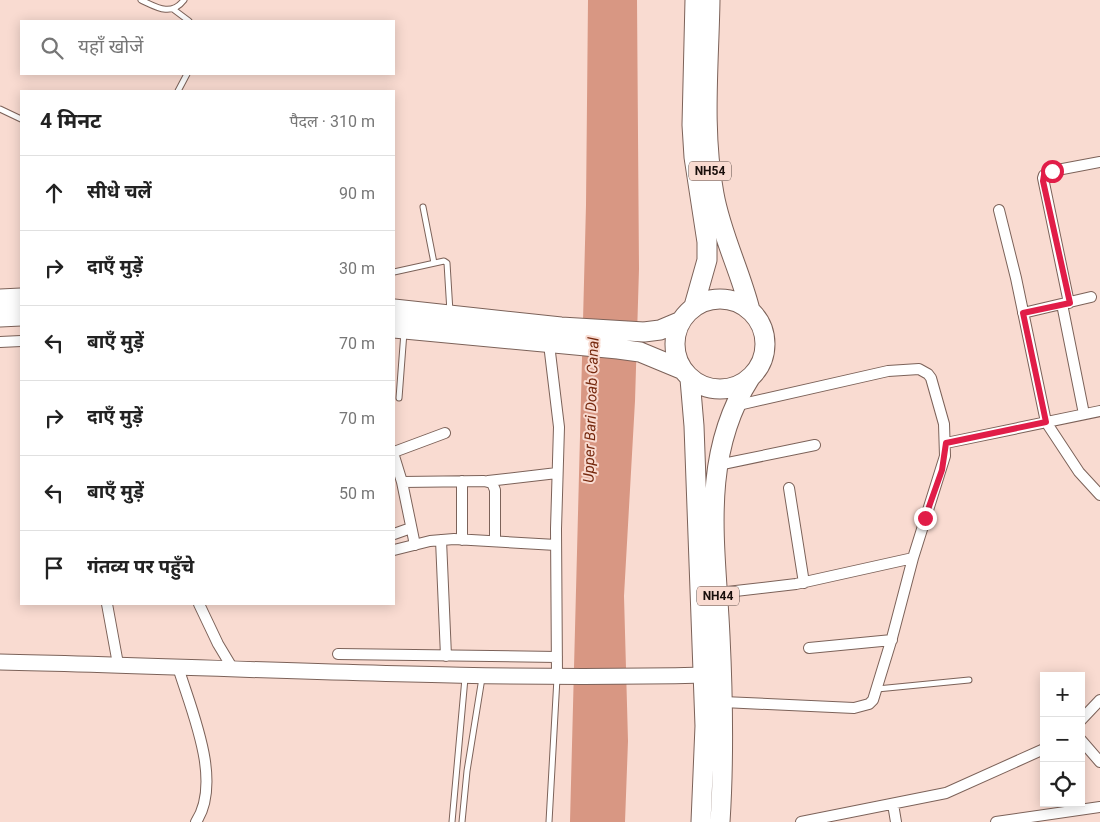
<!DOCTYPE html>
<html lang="hi">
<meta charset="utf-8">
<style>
:root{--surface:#fff;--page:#f6f6f6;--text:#222;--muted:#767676;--line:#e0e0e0}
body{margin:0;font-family:Roboto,"Noto Sans Devanagari",sans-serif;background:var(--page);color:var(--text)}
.controls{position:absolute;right:15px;bottom:15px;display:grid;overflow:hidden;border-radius:0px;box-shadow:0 2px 12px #0003}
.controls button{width:45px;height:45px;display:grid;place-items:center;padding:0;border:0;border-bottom:1px solid var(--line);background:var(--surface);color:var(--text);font:25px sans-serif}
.stop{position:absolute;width:15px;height:15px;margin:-11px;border:4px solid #e11d48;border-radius:50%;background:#fff}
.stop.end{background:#e11d48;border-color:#fff;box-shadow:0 1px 5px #0008}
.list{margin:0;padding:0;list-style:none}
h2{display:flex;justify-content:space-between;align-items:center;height:65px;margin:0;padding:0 20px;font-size:21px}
h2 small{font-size:16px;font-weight:400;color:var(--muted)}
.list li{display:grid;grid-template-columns:32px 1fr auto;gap:15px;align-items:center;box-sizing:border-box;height:75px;padding:0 20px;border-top:1px solid var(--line)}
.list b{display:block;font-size:19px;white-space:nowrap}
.list em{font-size:16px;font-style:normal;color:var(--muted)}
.icon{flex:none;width:28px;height:28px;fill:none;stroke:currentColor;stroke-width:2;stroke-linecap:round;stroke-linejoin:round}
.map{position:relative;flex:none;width:1100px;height:822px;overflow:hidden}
.search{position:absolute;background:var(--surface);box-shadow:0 2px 12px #0003;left:20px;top:20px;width:375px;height:55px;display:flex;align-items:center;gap:12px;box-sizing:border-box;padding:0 18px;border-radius:0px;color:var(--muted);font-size:19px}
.panel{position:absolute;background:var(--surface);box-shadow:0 2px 12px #0003;left:20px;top:90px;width:375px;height:515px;border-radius:0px}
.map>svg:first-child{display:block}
.water{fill:#d89783}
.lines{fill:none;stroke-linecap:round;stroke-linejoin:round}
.lane-casing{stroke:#7c6259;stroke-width:7}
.street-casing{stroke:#7c6259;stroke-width:12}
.secondary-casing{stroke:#7c6259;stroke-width:17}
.highway-casing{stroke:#7c6259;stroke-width:21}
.lane{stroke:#fff;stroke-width:5}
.street{stroke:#fff;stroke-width:10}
.secondary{stroke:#fff;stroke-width:15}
.highway{stroke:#fff;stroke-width:19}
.route{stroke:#e11d48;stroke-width:6}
.labels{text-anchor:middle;stroke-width:4;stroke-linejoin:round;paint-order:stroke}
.shield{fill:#f9dbd1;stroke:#5c4c47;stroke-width:1}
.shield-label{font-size:12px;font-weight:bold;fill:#190f0c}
.water-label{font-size:15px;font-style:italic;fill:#76290e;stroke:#f9dbd1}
</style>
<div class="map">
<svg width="1100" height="822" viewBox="0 0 1100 822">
<rect width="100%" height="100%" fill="#f9dbd1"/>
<!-- water -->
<path class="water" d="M588,0H637L639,269L635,401L624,596L628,741L625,822H570L586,205Z"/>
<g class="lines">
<!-- lane casing -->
<g class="lane-casing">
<path id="lane" d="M141,0C156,7 171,17 184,0
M173,9L189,21
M178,91L187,74
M0,109L21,119
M423,207L434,263
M394,272L444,261L447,263L450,312
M399,398L404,332
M877,689L969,680
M452,822L465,678
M462,822L467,771L482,678
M549,822L557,678"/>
</g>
<!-- street casing -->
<g class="street-casing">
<path id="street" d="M999,210L1016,278L1046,422L1079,472L1100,495
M1069,303L1043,178L1044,175L1052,171L1100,162
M1062,304L1084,414
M1023,313L1091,297
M0,342L21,341
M549,344L559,427L556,529L557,675
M946,443L1100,411
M394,452L445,433
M394,456L402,482
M718,465L815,445
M488,481L557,473
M789,488L804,583
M394,534L411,528
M441,540L446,656
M462,540V481
M415,545L402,482L484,481L492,483L495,490V541
M394,550L430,541L454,539L556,545
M718,593L796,584L913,558
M107,604L118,664
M199,604L218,644L233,669
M809,648L892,640
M338,654L557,657
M178,667C191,710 223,781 196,822
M723,702L854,708L869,704L873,700L892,638L913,558L945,456L944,424L931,378L928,374L919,369L888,371L734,406
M1081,720L1100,700
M1081,740L1100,762
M893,804L896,822
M801,822L946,793L1044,749
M996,822L1100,807"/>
</g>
<!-- secondary casing -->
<g class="secondary-casing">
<path id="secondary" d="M0,662C234,667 469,681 704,675"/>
</g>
<!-- highway casing -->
<g class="highway-casing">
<path id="highway" d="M710,0C709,64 702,130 714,194C721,234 740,270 750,310
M675 344a45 45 0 1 1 90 0a45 45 0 1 1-90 0Z
M0,299L21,298
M694,306L707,260V242L694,157L692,125L695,0
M394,309L561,327L644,332L660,330L679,322
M0,317L21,316
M394,328L618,349L640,352L681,369
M690,379L694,426L705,726L701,822
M720,822C724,760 723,698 720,636C716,546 699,458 750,378"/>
</g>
<!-- lane -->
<use href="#lane" class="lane"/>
<!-- street -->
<use href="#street" class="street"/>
<!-- secondary -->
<use href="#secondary" class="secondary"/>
<!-- highway -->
<use href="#highway" class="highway"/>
</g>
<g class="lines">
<!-- route -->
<path class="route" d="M925,518L942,470L946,443L1046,422L1023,313L1070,303L1043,181L1044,175L1052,171"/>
</g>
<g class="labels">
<!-- shield labels -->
<g class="shield">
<rect x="689" y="161.5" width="42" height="19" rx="4"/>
<rect x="697" y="586.5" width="42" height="19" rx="4"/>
</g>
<g class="shield-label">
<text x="710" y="175">NH54</text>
<text x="718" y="600">NH44</text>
</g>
<!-- water labels -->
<g class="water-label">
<text transform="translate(591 410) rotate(-88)" y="5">Upper Bari Doab Canal</text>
</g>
</g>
</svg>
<div class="controls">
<button>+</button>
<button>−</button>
<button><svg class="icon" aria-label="locate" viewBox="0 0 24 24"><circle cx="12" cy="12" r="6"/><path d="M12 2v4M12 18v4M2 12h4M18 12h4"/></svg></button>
</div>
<div class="stop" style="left:1052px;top:171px"></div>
<div class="stop end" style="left:925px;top:518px"></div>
<div class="search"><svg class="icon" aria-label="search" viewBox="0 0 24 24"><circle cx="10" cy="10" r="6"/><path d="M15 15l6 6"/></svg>यहाँ खोजें</div>
<section class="panel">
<h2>4 मिनट<small>पैदल · 310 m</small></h2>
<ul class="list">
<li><svg class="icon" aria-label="ahead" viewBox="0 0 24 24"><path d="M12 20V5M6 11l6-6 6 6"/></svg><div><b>सीधे चलें</b></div><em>90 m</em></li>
<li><svg class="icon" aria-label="right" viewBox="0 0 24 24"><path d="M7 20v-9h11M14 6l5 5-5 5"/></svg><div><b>दाएँ मुड़ें</b></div><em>30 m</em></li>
<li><svg class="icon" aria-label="left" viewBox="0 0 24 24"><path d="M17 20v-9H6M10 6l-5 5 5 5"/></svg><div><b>बाएँ मुड़ें</b></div><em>70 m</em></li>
<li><svg class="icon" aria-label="right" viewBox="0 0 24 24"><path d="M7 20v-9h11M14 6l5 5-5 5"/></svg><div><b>दाएँ मुड़ें</b></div><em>70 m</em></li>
<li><svg class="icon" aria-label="left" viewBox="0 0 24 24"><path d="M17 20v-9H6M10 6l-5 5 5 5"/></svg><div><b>बाएँ मुड़ें</b></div><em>50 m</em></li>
<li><svg class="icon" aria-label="arrive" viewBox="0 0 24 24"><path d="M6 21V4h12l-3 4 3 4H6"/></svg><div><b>गंतव्य पर पहुँचे</b></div></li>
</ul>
</section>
</div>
